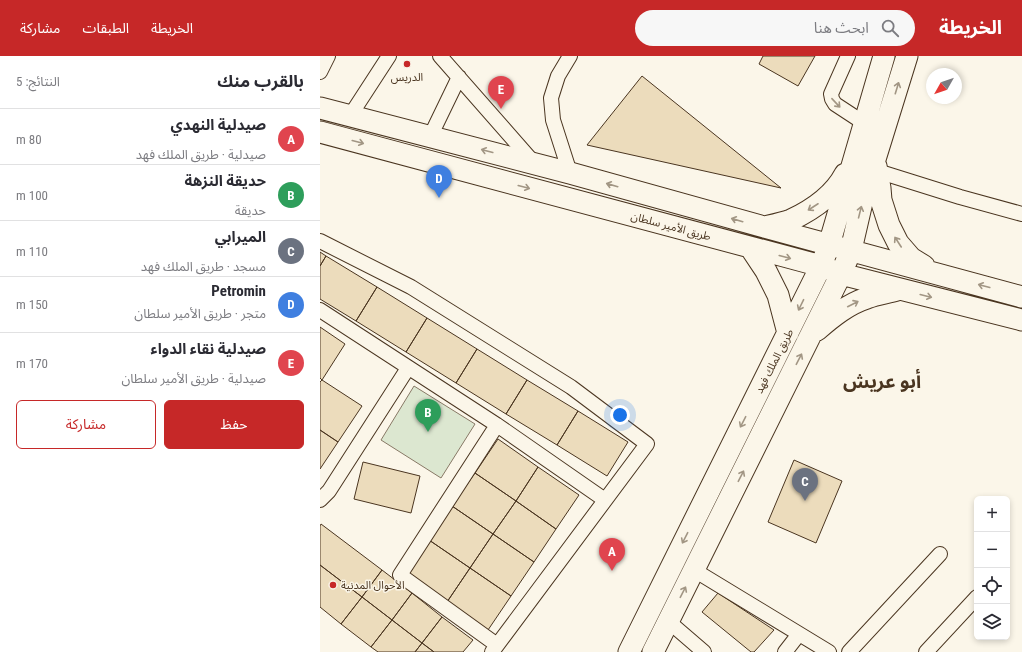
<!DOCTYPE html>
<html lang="ar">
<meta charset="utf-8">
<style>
:root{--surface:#fff;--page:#f7f7f7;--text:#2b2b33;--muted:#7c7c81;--line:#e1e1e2;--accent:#c62828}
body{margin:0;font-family:"Roboto Condensed","Noto Sans Arabic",sans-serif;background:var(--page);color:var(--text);direction:rtl}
.controls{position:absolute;right:12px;bottom:12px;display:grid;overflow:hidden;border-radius:6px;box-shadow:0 2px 6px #0003}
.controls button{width:36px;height:36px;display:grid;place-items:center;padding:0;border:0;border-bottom:1px solid var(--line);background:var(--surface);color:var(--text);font:20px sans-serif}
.compass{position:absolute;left:606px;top:12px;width:36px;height:36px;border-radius:50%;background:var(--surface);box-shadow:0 2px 6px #0003;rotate:230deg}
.you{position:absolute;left:300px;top:359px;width:14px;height:14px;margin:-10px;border:3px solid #fff;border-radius:50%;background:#1a73e8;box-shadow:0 0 0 6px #1a73e833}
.badge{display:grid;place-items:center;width:26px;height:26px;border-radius:50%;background:var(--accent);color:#fff;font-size:13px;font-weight:700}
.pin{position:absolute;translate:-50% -33px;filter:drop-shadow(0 1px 2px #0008)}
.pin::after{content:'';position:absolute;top:21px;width:14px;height:12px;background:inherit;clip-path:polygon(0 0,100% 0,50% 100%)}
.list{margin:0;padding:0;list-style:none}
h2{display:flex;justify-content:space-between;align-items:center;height:52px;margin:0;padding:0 16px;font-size:17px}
h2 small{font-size:13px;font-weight:400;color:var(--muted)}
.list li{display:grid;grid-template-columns:26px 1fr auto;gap:12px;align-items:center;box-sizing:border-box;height:56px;padding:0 16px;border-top:1px solid var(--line)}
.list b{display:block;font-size:15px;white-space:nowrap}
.list p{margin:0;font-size:13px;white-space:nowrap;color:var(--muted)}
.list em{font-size:13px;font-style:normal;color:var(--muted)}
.actions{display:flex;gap:8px;padding:12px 16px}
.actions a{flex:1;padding:9px 0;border:1px solid var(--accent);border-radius:6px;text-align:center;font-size:14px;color:var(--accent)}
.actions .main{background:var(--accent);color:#fff}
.icon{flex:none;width:22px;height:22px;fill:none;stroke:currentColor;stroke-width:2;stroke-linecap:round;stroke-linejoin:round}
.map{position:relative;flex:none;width:702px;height:596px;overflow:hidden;direction:ltr}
header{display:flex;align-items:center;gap:24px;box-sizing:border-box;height:56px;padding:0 20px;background:var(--accent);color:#fff}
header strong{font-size:19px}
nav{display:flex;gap:22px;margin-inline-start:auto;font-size:14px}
.search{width:280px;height:36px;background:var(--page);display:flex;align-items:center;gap:10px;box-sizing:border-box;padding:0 14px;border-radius:22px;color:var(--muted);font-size:15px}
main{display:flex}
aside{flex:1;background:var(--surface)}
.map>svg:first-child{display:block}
.green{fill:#dce7d0;stroke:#887966}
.building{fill:#ecdcbc;stroke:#4a3520}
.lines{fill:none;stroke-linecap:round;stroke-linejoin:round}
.minor-casing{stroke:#4a3520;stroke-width:16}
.highway-casing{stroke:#4a3520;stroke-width:23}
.minor{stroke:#fbf6e9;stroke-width:14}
.highway{stroke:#fbf6e9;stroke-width:21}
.oneway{stroke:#a29684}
.poi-dot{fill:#c62828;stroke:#fbf6e9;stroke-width:1.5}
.labels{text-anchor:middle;stroke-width:3;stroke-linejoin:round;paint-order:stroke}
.poi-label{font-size:11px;fill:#4a3520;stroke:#fbf6e9}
.street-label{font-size:11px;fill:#4a3520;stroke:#fbf6e9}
.town-label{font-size:19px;font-weight:bold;fill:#4a3520;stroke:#fbf6e9}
</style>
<header>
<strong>الخريطة</strong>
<div class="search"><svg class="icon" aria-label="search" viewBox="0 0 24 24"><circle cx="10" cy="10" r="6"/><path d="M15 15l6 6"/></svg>ابحث هنا</div>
<nav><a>الخريطة</a><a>الطبقات</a><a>مشاركة</a></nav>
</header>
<main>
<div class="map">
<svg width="702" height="596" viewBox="0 0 702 596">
<rect width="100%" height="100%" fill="#fbf6e9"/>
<!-- green -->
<path class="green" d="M94,330L155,368L121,422L61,384Z"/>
<!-- building -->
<path class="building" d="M443,0H495L478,30L439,8Z
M322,20L461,132L267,89Z
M0,196L6,200L0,210Z
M6,200L57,231L36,265L0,243V210Z
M57,231L107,262L86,296L36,265Z
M107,262L157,293L136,327L86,296Z
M0,271L25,288L2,324L0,322Z
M157,293L207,324L186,358L136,327Z
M2,324L42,350L18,386L0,374V326Z
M207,324L258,355L237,389L186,358Z
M258,355L308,386L287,420L237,389Z
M0,374L18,386L0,413Z
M178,383L218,411L196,445L155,417Z
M474,404L522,425L496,487L448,466Z
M43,406L100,420L91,457L34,443Z
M218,411L259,439L236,473L196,445Z
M155,417L196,445L173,478L132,450Z
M196,445L236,473L214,506L173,478Z
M132,450L173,478L150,512L109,484Z
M1,468L62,514L42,541L0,509V470Z
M173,478L214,506L191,540L150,512Z
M109,484L150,512L127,546L86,518Z
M0,509L42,541L21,568L0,551Z
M150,512L191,540L168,574L127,546Z
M62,514L92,537L72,564L42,541Z
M92,537L122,561L102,587L72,564Z
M398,537L454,574L434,596H431L382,556Z
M42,541L72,564L51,591L21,568Z
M122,561L153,584L143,596H114L102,587Z
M72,564L102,587L95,596H58L51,591Z
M102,587L114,596H95Z"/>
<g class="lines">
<!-- minor casing -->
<g class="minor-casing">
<path id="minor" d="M120,0L214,107
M250,0L238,20L231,42L233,64L250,117
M528,0L511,38L512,43L515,48L544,67
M0,16L8,0
M30,60L69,0
M110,81L139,21
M557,115L640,141L702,158
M0,185L91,231L251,331L327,388L172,596
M0,254L177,369L285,444
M177,369L80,519L177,589
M0,444L9,435L88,312
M374,514L509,596
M348,565L384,596
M465,596L479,578
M529,596L620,498
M606,596L657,541"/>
</g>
<!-- highway casing -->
<g class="highway-casing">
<path id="highway" d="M0,52L250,117L444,171L702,241
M0,76L501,210L521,218L702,264
M556,110L560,132L561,144L569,169L578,187L591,202L604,210
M444,171C453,169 463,167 471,164C492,154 514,139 525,118
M430,191L446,215L458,239L468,277
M497,274C512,261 528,248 547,242C556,238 567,237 577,234
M309,596L501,210L509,189L564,0
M333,596L521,218L531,194L543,142L587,0"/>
</g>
<!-- minor -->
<use href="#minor" class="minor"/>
<!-- highway -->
<use href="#highway" class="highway"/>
</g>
<!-- one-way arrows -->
<defs><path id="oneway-shaft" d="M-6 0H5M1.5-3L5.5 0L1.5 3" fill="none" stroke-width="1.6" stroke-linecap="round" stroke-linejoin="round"/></defs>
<g class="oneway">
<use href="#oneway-shaft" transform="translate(577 32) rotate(-73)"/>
<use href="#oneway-shaft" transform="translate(516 47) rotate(47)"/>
<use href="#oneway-shaft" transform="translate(38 86) rotate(15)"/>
<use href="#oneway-shaft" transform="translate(167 95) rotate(-165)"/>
<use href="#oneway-shaft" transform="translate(292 129) rotate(-164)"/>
<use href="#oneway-shaft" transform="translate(204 131) rotate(15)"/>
<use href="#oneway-shaft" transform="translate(493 151) rotate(147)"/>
<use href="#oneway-shaft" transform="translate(540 156) rotate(-76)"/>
<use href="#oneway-shaft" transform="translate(417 164) rotate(-164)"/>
<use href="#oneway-shaft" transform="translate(578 186) rotate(-123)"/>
<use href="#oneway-shaft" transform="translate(465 201) rotate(15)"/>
<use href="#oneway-shaft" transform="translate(664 230) rotate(-165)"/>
<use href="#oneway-shaft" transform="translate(606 240) rotate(14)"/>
<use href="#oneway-shaft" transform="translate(533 248) rotate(-27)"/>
<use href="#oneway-shaft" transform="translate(481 249) rotate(116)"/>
<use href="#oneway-shaft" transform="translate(479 303) rotate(-63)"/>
<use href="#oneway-shaft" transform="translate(423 366) rotate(117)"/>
<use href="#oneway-shaft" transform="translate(421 420) rotate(-63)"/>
<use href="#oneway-shaft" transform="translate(365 482) rotate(117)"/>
<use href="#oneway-shaft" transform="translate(363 536) rotate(-63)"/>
</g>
<!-- markers -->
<g class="poi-dot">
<circle cx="87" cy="8" r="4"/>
<circle cx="13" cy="529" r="4"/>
</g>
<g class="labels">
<!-- poi labels -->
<g class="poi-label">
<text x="87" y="25">الدريس</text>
<text x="21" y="533" text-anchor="start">الأحوال المدنية</text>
</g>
<!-- street labels -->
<g class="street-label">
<text transform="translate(351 170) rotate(15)" y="4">طريق الأمير سلطان</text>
<text transform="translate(454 305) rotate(-63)" y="4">طريق الملك فهد</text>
</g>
<!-- town labels -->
<g class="town-label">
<text x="562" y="332">أبو عريش</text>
</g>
</g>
</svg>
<div class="controls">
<button>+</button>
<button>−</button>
<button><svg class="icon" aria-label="locate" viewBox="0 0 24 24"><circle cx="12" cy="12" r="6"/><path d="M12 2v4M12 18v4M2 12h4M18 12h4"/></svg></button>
<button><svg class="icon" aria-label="layers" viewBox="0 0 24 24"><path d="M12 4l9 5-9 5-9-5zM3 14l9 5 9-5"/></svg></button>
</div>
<svg class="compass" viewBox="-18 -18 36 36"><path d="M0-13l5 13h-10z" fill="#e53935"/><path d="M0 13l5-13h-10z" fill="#7c7c81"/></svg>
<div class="you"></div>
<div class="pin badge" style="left:292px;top:515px;background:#e0444e">A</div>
<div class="pin badge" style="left:108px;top:376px;background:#2e9e5b">B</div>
<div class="pin badge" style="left:485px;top:445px;background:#6b7280">C</div>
<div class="pin badge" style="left:119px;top:142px;background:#3f7fe0">D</div>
<div class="pin badge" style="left:181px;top:53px;background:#e0444e">E</div>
</div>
<aside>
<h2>بالقرب منك<small>النتائج: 5</small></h2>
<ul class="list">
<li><span class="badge" style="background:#e0444e">A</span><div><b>صيدلية النهدي</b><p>صيدلية · طريق الملك فهد</p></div><em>80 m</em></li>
<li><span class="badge" style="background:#2e9e5b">B</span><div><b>حديقة النزهة</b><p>حديقة</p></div><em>100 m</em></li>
<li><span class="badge" style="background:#6b7280">C</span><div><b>الميرابي</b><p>مسجد · طريق الملك فهد</p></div><em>110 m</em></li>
<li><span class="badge" style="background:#3f7fe0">D</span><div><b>Petromin</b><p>متجر · طريق الأمير سلطان</p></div><em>150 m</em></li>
<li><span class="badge" style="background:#e0444e">E</span><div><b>صيدلية نقاء الدواء</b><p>صيدلية · طريق الأمير سلطان</p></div><em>170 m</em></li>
</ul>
<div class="actions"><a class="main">حفظ</a><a>مشاركة</a></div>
</aside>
</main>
